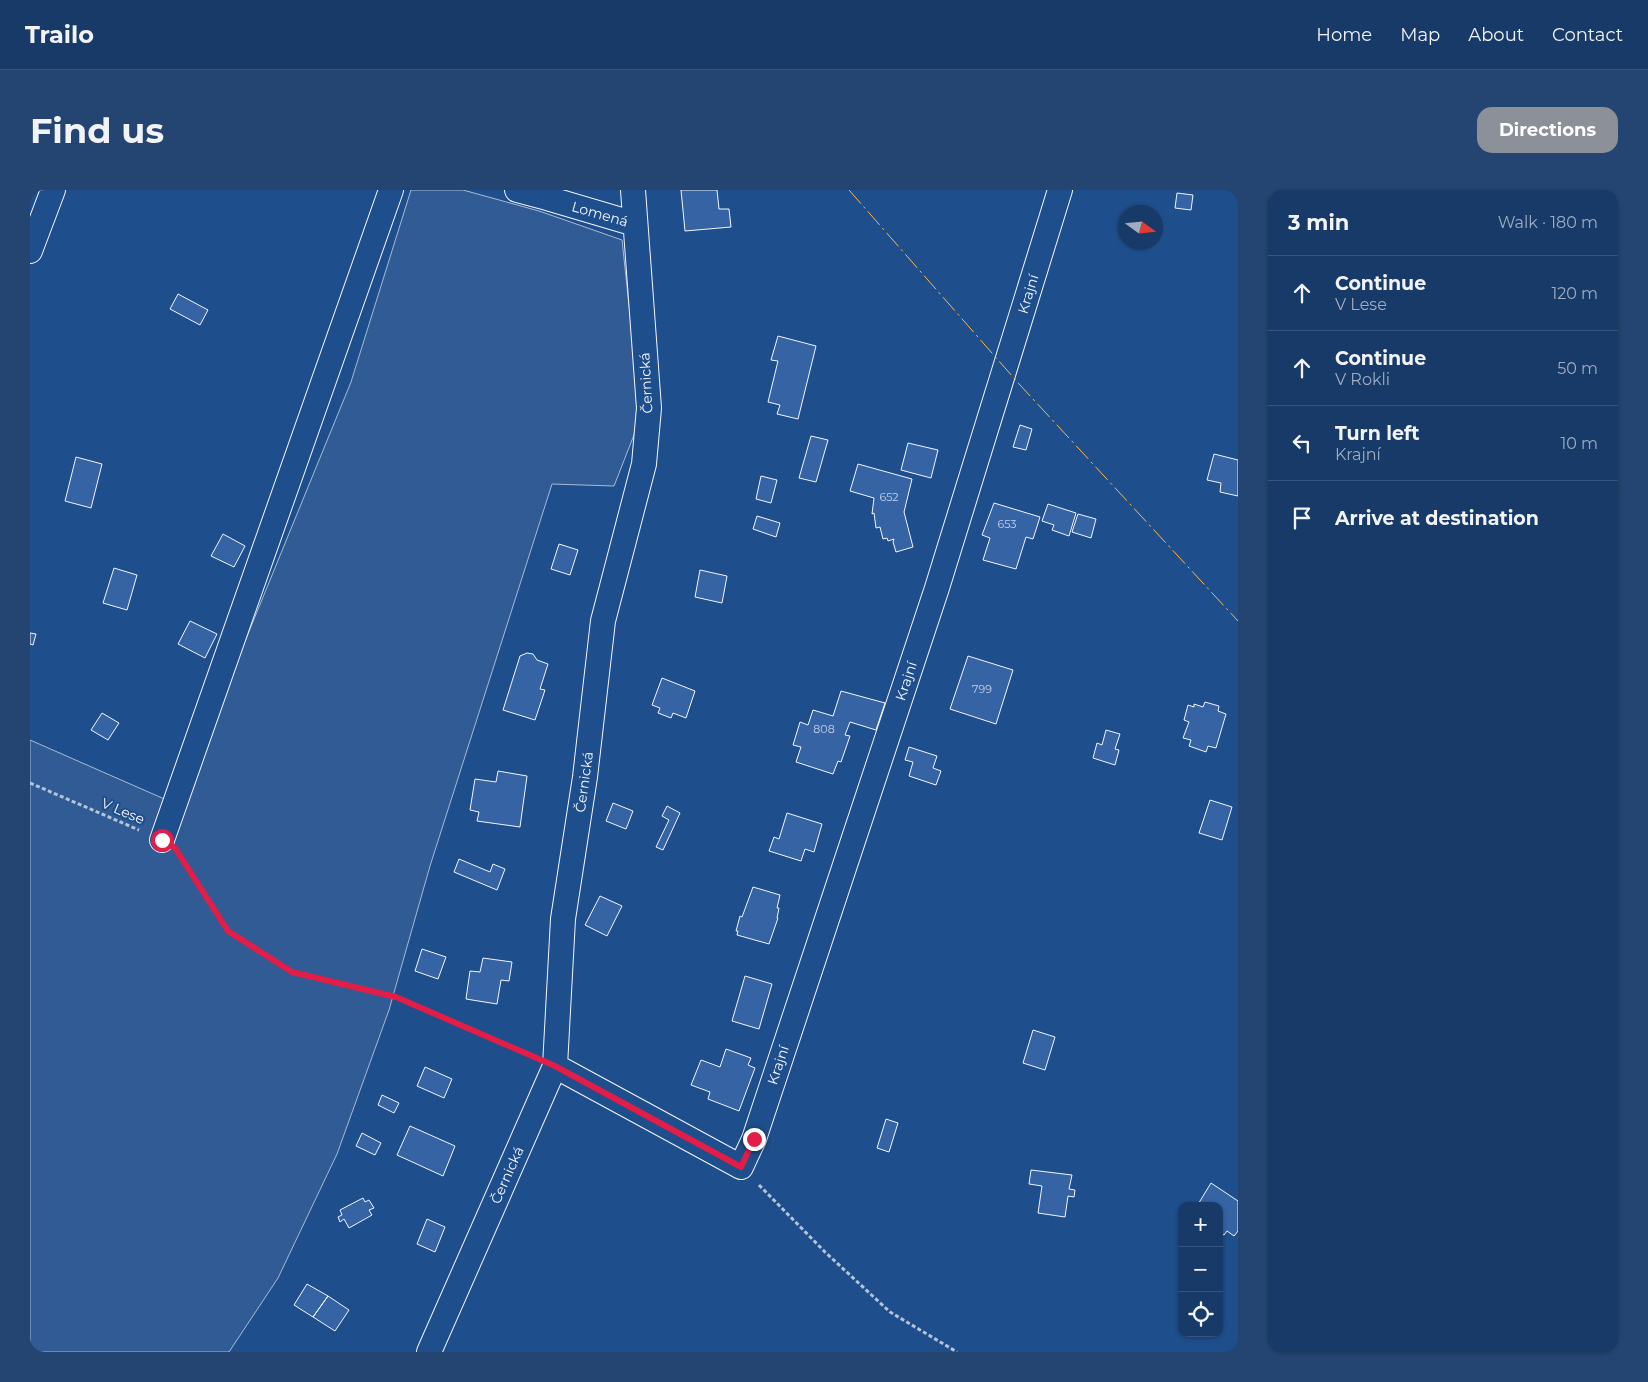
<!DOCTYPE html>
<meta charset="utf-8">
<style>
:root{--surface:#173a69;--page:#244571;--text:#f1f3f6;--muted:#9eadc0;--line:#36547d;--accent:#8c9099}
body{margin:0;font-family:Montserrat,sans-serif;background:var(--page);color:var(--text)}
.controls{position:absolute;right:15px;bottom:15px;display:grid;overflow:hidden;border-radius:10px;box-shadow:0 1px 4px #0004}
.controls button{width:45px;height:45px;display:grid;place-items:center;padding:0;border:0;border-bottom:1px solid var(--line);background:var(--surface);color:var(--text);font:25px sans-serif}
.compass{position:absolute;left:1088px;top:15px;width:45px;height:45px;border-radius:50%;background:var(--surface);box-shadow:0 1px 4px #0004;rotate:105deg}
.stop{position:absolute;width:15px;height:15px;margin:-11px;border:4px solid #e11d48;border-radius:50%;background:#fff}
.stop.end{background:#e11d48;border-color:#fff;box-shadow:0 1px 5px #0008}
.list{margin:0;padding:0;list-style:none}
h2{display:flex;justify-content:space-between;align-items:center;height:65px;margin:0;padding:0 20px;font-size:21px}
h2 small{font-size:16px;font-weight:400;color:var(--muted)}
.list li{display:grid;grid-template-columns:32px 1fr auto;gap:15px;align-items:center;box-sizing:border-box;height:75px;padding:0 20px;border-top:1px solid var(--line)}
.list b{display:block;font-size:19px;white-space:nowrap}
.list p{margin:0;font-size:16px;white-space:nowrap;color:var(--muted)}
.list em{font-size:16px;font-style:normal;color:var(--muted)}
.icon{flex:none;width:28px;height:28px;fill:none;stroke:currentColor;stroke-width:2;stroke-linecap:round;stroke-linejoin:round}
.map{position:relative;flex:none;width:1208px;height:1162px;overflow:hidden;border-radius:15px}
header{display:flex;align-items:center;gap:30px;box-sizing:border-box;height:70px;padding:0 25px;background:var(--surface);border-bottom:1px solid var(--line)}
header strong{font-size:24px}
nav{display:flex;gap:28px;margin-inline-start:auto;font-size:18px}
.intro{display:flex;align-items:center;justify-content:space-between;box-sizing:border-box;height:120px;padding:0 30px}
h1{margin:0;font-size:35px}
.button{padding:12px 22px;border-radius:15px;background:var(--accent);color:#fff;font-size:18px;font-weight:700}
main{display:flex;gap:30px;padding:0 30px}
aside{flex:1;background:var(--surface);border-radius:15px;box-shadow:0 1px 4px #0004}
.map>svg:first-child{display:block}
.built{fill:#305b95;stroke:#a8bbd7}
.building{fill:#3563a3;stroke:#f2f6ff}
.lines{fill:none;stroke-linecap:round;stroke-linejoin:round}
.minor-casing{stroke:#f2f6ff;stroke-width:26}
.path{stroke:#b3c4dc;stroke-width:3;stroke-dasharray:4 2.5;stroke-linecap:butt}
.minor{stroke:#1f4e8c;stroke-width:24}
.power{stroke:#ffb74d;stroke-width:1;stroke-dasharray:18 4 2.5 4;stroke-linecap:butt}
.route{stroke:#e11d48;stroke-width:6}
.labels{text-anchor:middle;stroke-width:4;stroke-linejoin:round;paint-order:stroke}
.number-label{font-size:11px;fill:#c3d1e8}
.street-label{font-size:14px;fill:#f2f6ff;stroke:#1f4e8c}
</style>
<header>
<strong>Trailo</strong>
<nav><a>Home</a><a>Map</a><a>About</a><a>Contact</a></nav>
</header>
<div class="intro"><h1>Find us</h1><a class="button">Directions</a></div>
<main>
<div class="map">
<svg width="1208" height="1162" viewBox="0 0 1208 1162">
<rect width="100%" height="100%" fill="#1f4e8c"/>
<!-- built -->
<path class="built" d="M381,0H433L509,21L592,50L611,227L584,296L522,294L400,676L359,820L307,964L248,1088L199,1162H0V550L148,615L321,192Z"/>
<!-- building -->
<path class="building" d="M651,0H687L689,19H699L701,37L655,41Z
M1147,3L1163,5L1161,20L1145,18Z
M148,104L178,120L170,135L140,119Z
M748,146L786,156L768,229L747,224L750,215L738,212L748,171L741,170Z
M990,235L1002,239L996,260L983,257Z
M781,246L798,250L786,292L769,288Z
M878,253L908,260L901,288L871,280Z
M1184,264L1208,270V306L1190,302L1191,293L1177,290Z
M46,267L72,274L61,318L35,311Z
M828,274L882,289L874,322L883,357L866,362L863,352L864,349L858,351L857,348L853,349L850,337L846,338L844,323L842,324L844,308L820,301Z
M731,286L747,290L741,313L726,309Z
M964,313L1010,327L1003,349L996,347L986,379L953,370L960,348L952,345Z
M1018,314L1046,323L1039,346L1022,340L1024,335L1012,331Z
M1048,324L1066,329L1061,348L1042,342Z
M727,326L750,333L746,347L723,339Z
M193,344L215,356L204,377L181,366Z
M529,354L548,360L540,385L521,379Z
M84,378L107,385L97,420L73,413Z
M670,380L697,386L692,413L665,407Z
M160,431L187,444L175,468L148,454Z
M0,443L6,444L3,455L0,454Z
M497,463L503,464L507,470L518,474L510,499L515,500L505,530L473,520L490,466Z
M938,466L983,480L966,534L920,519Z
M632,488L665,501L656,528L643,523L641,528L628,523L630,518L622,515Z
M811,501L855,513L846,540L820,532L815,545L820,546L811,572L808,571L803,584L766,572L771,557L763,555L770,532L778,535L783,520L803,526Z
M1175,512L1189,516L1188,521L1196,524L1186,558L1178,556L1176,562L1159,556L1161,550L1153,548L1159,532L1154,530L1158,515L1164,517V514L1173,517Z
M72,523L89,533L78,550L61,540Z
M1076,540L1090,544L1085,559L1089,560L1085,575L1063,568L1067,553L1072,555Z
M879,557L907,566L903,578L911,581L906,595L879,586L883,572L875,570Z
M468,581L497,586L490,637L447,631L449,622L440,620L445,589L466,592Z
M1180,610L1202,617L1192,650L1169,643Z
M583,613L603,621L596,639L576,631Z
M637,616L650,623L633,660L626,657L639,630L632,626Z
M757,623L792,634L784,662L775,659L771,671L739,661L744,647L749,649Z
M429,669L460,682L463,674L475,679L467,700L424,682Z
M723,697L750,705L747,718H749L747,728H748L739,754L707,745L708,741H706L710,726L712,727Z
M570,706L592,716L577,746L555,735Z
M392,759L416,767L408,789L385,781Z
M453,768L482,772L479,791L471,790L467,814L436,809L440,781L450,782Z
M715,786L742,794L729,839L702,831Z
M1003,840L1025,847L1015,880L993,873Z
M696,859L721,868L718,875L725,878L709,921L678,909L680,902L661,895L671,870L690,877Z
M395,877L422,889L414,908L387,896Z
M352,905L369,913L364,923L348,915Z
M856,929L868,933L859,962L847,958Z
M380,936L425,956L413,986L367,965Z
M332,943L351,953L345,965L326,956Z
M1001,980L1042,985L1039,999L1045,1000L1044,1007L1038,1006L1035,1027L1008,1023L1012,996L999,994Z
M1181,993L1208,1011V1041L1204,1046L1197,1041L1194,1045L1189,1042V1016H1167Z
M333,1008L335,1012L339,1010L344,1018L339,1020L342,1025L319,1038L314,1029L310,1032L308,1027L312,1025L310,1020Z
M397,1029L415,1037L405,1062L387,1054Z
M277,1094L298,1106L283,1127L264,1115Z
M298,1106L319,1120L305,1141L283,1127Z"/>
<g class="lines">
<!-- minor casing -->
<g class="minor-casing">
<path id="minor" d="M487,0L517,8
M510,0L517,8L605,34
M0,61L23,0
M132,650L361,0
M525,876L711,977L724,949L907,398L1030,0
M399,1162L525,876L533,729L555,587L573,431L614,274L619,218L603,0"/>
</g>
<!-- path -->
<path class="path" d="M0,593L109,640
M150,667L198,741L262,782L366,807L501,866
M729,995L795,1062L860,1122L927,1162"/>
<!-- minor -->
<use href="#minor" class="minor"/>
<!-- power -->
<path class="power" d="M819,0L990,195L1208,431"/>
</g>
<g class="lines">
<!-- route -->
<path class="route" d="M132,650L145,658L198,741L262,782L366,807L525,876L711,977L724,949"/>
</g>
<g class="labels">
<!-- number labels -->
<g class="number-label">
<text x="859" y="311">652</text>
<text x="977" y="338">653</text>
<text x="952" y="503">799</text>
<text x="794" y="543">808</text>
</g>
<!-- street labels -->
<g class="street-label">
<text transform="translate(570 24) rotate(16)" y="5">Lomená</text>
<text transform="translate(998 104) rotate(-73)" y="5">Krajní</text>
<text transform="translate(616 193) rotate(-93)" y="5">Černická</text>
<text transform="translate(876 491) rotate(-72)" y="5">Krajní</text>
<text transform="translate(554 592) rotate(-82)" y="5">Černická</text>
<text transform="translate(93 621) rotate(23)" y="5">V Lese</text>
<text transform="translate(748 875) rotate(-72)" y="5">Krajní</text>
<text transform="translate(477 985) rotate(-66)" y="5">Černická</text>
</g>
</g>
</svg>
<div class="controls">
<button>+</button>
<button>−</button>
<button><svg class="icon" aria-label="locate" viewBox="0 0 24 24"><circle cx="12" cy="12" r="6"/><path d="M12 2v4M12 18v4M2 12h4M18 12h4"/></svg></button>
</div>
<svg class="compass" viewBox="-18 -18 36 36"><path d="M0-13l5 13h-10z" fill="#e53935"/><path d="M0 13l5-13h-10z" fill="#9eadc0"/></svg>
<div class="stop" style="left:132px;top:650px"></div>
<div class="stop end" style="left:724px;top:949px"></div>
</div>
<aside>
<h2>3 min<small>Walk · 180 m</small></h2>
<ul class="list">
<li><svg class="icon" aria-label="ahead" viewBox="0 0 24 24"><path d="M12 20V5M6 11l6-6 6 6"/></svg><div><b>Continue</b><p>V Lese</p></div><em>120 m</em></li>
<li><svg class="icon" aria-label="ahead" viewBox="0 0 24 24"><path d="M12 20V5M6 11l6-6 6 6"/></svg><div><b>Continue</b><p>V Rokli</p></div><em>50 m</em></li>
<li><svg class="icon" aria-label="left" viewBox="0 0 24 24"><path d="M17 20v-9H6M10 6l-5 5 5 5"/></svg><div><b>Turn left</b><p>Krajní</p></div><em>10 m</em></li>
<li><svg class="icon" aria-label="arrive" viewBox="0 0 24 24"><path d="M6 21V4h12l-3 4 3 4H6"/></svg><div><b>Arrive at destination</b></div></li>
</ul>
</aside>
</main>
